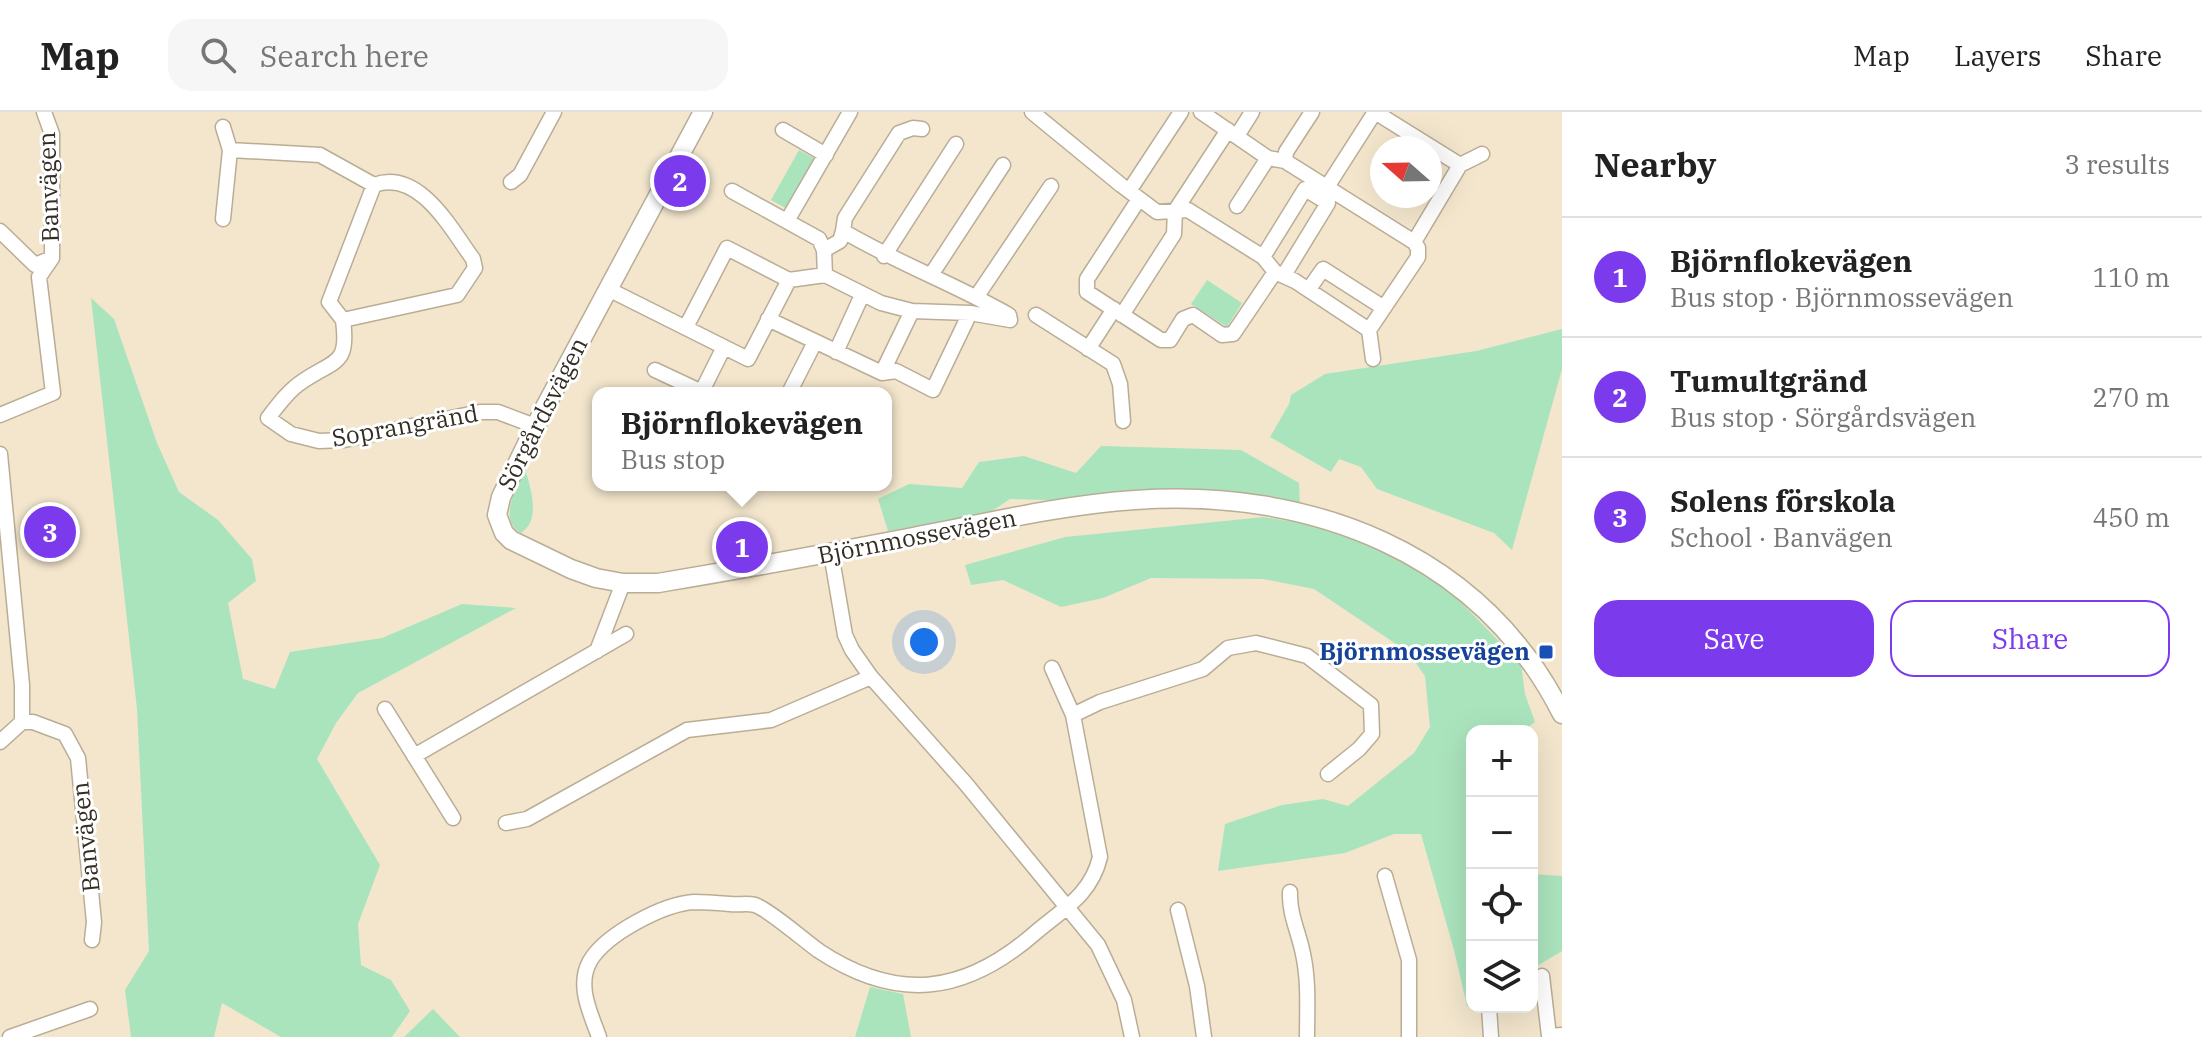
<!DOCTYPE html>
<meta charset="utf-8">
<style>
:root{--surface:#fff;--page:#f6f6f6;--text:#222;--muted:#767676;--line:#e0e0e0;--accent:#7c3aed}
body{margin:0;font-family:"IBM Plex Serif",serif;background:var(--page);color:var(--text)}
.controls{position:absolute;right:24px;bottom:24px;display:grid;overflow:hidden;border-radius:16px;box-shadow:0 8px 32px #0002}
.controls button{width:72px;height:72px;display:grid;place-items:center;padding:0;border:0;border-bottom:2px solid var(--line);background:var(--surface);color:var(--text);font:40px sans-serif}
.compass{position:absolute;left:1370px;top:24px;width:72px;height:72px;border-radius:50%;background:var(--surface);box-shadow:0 8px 32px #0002;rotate:290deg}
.you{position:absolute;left:924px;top:530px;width:28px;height:28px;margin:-20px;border:6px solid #fff;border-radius:50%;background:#1a73e8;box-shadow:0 0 0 12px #1a73e833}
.badge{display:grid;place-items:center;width:52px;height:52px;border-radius:50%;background:var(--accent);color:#fff;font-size:26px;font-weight:700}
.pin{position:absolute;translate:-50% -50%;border:4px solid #fff;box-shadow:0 2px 8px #0006}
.popup{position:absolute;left:592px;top:275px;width:300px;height:104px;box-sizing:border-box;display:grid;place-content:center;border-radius:16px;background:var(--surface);filter:drop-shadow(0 2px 6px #0005);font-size:26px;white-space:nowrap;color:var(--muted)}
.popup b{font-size:30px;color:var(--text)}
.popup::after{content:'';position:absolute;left:50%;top:100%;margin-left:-16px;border:16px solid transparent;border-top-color:var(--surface)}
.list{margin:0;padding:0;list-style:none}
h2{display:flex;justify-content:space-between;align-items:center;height:104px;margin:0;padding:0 32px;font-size:34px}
h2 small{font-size:26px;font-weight:400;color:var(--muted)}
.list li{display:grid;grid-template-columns:52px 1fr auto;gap:24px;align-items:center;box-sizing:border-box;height:120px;padding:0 32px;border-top:2px solid var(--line)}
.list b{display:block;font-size:30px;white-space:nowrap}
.list p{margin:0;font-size:26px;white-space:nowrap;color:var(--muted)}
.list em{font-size:26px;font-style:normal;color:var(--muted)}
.actions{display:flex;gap:16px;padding:24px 32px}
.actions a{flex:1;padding:18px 0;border:2px solid var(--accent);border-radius:24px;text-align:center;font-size:28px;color:var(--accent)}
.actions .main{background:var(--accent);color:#fff}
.icon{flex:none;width:44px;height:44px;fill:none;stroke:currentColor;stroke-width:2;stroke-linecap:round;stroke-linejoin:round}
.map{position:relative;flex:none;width:1562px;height:925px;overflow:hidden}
header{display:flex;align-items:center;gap:48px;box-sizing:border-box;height:112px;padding:0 40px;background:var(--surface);border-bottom:2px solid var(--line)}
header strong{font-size:38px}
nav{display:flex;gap:44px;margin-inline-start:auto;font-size:28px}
.search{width:560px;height:72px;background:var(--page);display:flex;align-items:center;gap:20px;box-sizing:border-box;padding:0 28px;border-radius:24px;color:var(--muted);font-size:30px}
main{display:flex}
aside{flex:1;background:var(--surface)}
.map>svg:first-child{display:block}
.green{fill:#aae4bd}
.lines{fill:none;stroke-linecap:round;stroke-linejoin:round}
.street-casing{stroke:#baad96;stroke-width:17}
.secondary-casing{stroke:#baad96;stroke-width:21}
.street{stroke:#fff;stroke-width:14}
.secondary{stroke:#fff;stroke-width:18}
.transit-dot{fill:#1a4fb4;stroke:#fff;stroke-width:3}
.labels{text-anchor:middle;stroke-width:6;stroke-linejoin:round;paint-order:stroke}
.street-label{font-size:24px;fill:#332d24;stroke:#fff}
.transit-label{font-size:24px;font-weight:bold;fill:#164399;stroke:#fff;text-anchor:end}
</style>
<header>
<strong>Map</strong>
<div class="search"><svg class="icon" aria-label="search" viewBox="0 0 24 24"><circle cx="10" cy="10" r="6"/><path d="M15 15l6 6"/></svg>Search here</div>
<nav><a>Map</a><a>Layers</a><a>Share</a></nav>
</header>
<main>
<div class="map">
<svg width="1562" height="925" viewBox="0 0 1562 925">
<rect width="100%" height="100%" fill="#f3e6cd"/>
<!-- green -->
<path class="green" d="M799,38L817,48L789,98L771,88Z
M1207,168L1242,191L1227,215L1191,192Z
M91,186L114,207L157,331L179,380L218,408L252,447L256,469L228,491L243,567L275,577L290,540L382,526L462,492L516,496L358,581L336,611L317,647L380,753L358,812L361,853L391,868L410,899L392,925H281L222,891L214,925H131L125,878L149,839L137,597Z
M1562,217V257L1512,438L1494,421L1377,377L1361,355L1339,347L1331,360L1270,325L1289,292L1291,283L1325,262L1476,239Z
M1101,334L1241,338L1299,371L1300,395L1010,387L986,403L888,419L878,387L909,372L962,376L979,350L1024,344L1076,361Z
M525,356C530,376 542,407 521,421C497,408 517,374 525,356Z
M1264,405L1339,418L1399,446L1452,481L1521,552L1525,582L1535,610L1523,619H1472V893L1467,894L1454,838L1421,722H1394L1345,741L1218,759L1225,712L1282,693L1323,687L1348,694L1414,641L1430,615L1425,564L1408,540L1314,477L1263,467L1151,466L1103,486L1061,495L1003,468L971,473L965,453L1065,425Z
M1532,762L1562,764V839L1532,857Z
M870,875L903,882L911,925H855Z
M433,897L460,925H404Z"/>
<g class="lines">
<!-- street casing -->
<g class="street-casing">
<path id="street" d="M1032,0L1121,73L1157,100L1188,98L1263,145L1275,160L1295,169L1369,218
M1201,0L1268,46L1285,49L1414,130L1418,136V145L1369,218L1373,247
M223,15L230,38L223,107
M783,18L826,43
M1237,24L1252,0
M230,38L320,43L374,73C419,56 451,117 473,147L475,156L457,183L343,208C349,253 336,247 303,269C289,278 278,293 268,306L291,322L319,329L344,328L480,300H498L535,314
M1285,49L1286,40L1312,0
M511,70L520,63L554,0
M732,79L819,127L824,138L825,163
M1129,79L1181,0
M1320,86L1375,0L1460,53
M1139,87L1087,167V180L1161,228H1170L1183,207L1193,203L1222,223L1233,222L1275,160
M1237,94L1268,46
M787,109L850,0
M0,119L35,153L52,146
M843,119L845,106L899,21L913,16L922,17
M1414,130L1460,53L1482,42
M824,138L840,129L843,119C897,151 955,172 1009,203L1010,208
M884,144L956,32
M1263,145L1305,77L1328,91L1284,163
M931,163L1003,53
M789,168L825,163L881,191L912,199L970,201L1010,208
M608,177L748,247L789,168L727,136L686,215
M1309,177L1323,157L1384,196
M977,184L1051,74
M1036,203L1113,252L1120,272L1123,309
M1122,203L1174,122L1175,99L1228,18
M768,207L882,261L896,259L933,278L970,201
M343,208L329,190L374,73
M1088,237L1114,197
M836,240L862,183
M655,258L704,281
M882,261L912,199
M701,281L724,235
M789,281L815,230
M0,303L53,281L39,165L52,146V22L44,0
M0,342L22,573V610L0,630
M831,441L845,523L852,538L871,565L966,672L1098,833L1124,888L1132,925
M597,539L623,471
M385,597L453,706
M1073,603L1100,590L1203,557L1228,536L1256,531L1307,544L1371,593L1372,622L1359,637L1328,662
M22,610H33L65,622L78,646L94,810L92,828
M414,644L626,522
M506,711L527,707L687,618L771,608L871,565
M1385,764L1409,848V925
M1290,780C1289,802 1299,821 1303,842C1309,869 1307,898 1307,925
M1178,798L1197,874L1204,925
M1532,870L1542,864L1549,924L1562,923
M1489,895L1491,925
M10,925L90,897
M599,925C591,902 576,874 590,849C606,822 663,792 694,790C706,790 718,791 730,792C738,793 748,791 755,793C768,797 805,829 819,839C898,891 965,882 1035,821C1063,797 1091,783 1100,745L1073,603L1052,556"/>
</g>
<!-- secondary casing -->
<g class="secondary-casing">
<path id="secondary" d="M703,0L544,297L501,385L497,403L504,421L511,428L571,457L596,466L623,471H658C742,457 825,442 908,426C983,412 1059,393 1135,388C1309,376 1480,439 1562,602"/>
</g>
<!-- street -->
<use href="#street" class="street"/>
<!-- secondary -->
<use href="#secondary" class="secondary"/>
</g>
<!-- markers -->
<rect class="transit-dot" x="1538" y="532" width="16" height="16" rx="4"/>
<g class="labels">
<!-- street labels -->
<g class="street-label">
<text transform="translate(49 75) rotate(-92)" y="8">Banvägen</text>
<text transform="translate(543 302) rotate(-63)" y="8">Sörgårdsvägen</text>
<text transform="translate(405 314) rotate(-10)" y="8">Soprangränd</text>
<text transform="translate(917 425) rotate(-11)" y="8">Björnmossevägen</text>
<text transform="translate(86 725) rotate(-96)" y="8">Banvägen</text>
</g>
<!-- transit labels -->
<g class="transit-label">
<text x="1530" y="548">Björnmossevägen</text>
</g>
</g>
</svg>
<div class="controls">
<button>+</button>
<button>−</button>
<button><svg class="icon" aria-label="locate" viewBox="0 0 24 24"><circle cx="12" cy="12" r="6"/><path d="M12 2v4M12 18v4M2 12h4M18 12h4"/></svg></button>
<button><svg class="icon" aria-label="layers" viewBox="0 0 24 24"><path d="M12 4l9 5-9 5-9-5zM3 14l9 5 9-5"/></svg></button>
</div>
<svg class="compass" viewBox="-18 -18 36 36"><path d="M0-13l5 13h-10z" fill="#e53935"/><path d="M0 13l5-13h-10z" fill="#767676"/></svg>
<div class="you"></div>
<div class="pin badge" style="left:742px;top:435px">1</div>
<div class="popup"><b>Björnflokevägen</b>Bus stop</div>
<div class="pin badge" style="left:680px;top:69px">2</div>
<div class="pin badge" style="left:50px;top:420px">3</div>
</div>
<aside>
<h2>Nearby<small>3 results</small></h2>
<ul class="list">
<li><span class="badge">1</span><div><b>Björnflokevägen</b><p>Bus stop · Björnmossevägen</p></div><em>110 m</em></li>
<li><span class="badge">2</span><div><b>Tumultgränd</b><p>Bus stop · Sörgårdsvägen</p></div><em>270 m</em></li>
<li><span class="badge">3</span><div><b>Solens förskola</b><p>School · Banvägen</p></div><em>450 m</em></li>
</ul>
<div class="actions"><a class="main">Save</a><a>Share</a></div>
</aside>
</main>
